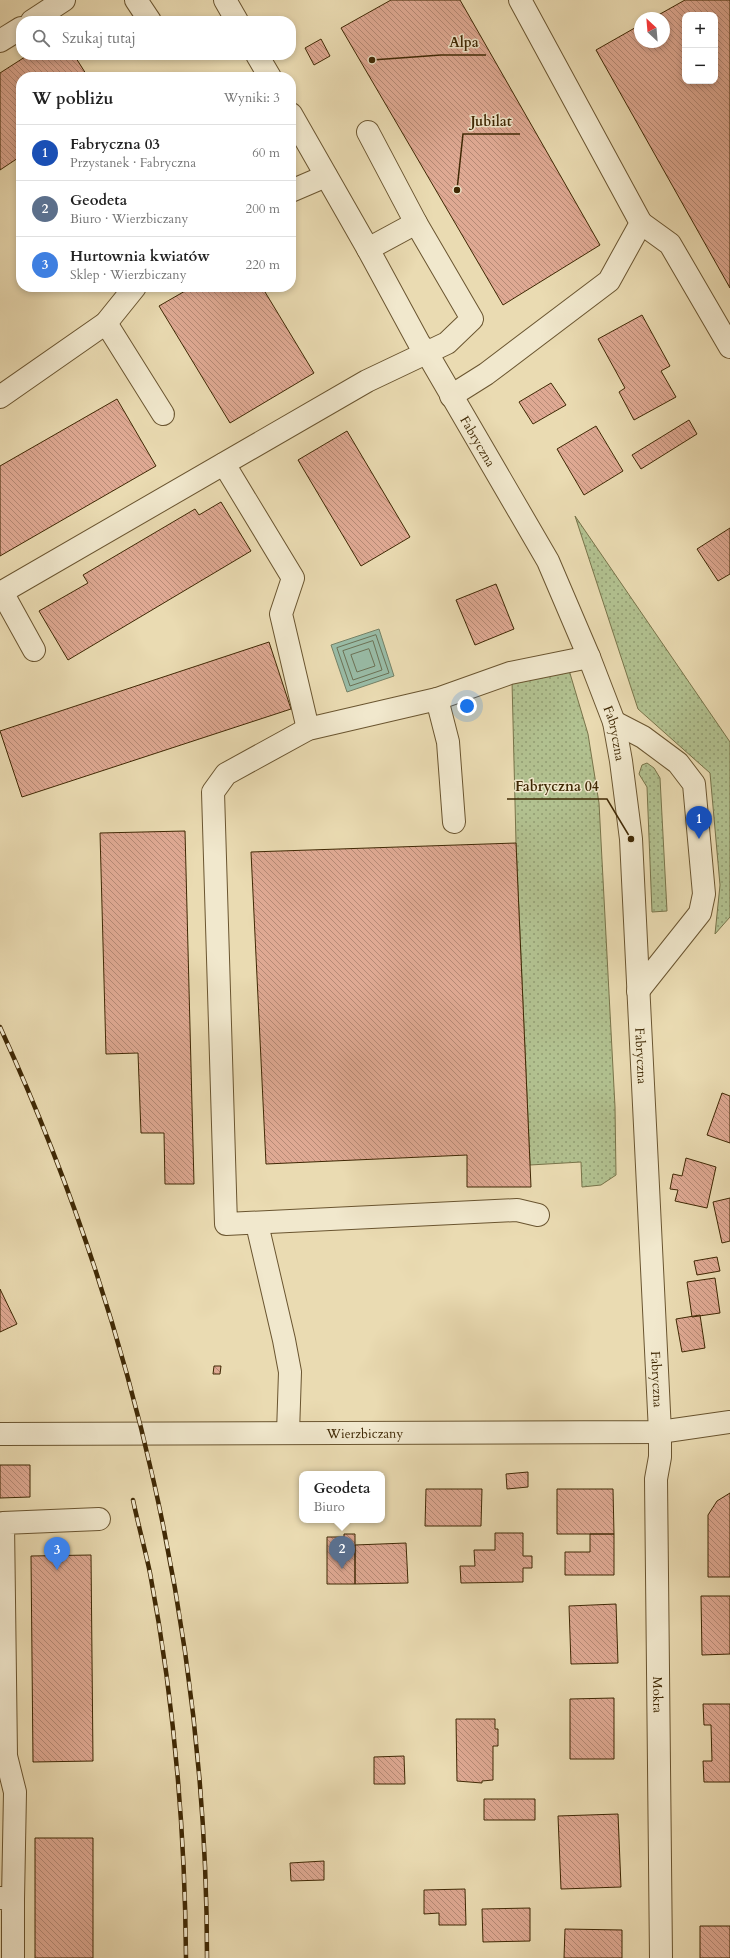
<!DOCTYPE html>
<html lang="pl">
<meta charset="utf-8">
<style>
:root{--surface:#fff;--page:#f2f2f2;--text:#222;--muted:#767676;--line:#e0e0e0;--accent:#8f2418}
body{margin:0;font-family:Cardo,serif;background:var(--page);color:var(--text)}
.controls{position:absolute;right:12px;top:12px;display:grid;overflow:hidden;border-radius:8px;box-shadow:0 2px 6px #0003}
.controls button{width:36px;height:36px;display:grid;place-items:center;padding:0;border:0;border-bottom:1px solid var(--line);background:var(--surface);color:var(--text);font:20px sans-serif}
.compass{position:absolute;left:634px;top:12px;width:36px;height:36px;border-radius:50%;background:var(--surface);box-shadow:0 2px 6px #0003;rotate:334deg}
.you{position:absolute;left:467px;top:706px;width:14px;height:14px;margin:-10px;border:3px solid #fff;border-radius:50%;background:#1a73e8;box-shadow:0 0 0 6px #1a73e833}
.badge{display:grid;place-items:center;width:26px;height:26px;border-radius:50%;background:var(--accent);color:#fff;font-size:13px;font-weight:700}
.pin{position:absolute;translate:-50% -33px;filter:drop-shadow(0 1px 2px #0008)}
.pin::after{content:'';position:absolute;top:21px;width:14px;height:12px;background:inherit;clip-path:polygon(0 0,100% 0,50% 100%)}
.popup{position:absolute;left:299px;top:1471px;width:86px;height:52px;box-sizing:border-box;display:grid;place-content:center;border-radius:8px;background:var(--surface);filter:drop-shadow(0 1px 3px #0005);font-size:13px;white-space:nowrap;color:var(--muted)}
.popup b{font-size:15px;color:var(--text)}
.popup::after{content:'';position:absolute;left:50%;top:100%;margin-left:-8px;border:8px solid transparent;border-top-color:var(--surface)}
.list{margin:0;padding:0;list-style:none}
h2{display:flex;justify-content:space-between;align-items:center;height:52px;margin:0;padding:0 16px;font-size:17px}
h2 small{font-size:13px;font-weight:400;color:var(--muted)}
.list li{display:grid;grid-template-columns:26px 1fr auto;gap:12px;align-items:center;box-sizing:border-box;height:56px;padding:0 16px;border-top:1px solid var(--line)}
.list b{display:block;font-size:15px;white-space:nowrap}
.list p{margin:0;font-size:13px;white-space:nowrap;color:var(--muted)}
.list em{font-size:13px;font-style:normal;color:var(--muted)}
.icon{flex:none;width:22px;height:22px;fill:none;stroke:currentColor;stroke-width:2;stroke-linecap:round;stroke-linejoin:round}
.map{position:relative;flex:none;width:730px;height:1958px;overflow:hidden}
.search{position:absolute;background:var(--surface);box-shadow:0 2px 6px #0003;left:16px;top:16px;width:280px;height:44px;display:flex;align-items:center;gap:10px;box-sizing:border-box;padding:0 14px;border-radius:16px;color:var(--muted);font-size:15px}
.panel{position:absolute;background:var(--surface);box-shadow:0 2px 6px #0003;left:16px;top:72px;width:280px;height:220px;border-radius:16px}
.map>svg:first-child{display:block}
.grass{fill:url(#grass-dots);stroke:#78744a}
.water{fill:#99bca7;stroke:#758166}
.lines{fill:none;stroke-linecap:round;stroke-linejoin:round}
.shore{stroke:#6c7256;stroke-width:1}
.building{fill:url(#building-back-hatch);stroke:#3f2804;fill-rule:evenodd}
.minor-casing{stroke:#6a5530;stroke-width:24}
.minor{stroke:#f1e8cd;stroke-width:22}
.rail-casing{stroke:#3f2804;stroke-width:4.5}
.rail{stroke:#f1e8cd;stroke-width:3;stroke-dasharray:9;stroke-linecap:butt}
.labels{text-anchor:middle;stroke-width:3;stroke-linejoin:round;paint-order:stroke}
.street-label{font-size:13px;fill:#3f2804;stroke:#f1e8cd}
.leader{fill:none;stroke:#3f2804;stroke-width:1.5}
.callout-dot{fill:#3f2804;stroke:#f1e8cd;stroke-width:1.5}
.callout-label{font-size:14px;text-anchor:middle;font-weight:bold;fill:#3f2804;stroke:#f1e8cd;stroke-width:3;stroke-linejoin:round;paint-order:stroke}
</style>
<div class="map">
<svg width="730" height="1958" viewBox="0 0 730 1958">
<defs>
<pattern id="grass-dots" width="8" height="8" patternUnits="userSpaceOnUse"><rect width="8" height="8" fill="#b2c190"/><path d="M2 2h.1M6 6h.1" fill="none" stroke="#929d73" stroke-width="1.8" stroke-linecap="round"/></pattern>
<pattern id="building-back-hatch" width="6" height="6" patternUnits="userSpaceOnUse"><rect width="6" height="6" fill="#dfa993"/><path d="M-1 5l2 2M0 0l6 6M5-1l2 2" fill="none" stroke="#b68a76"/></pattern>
</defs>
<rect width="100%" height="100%" fill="#eadbb2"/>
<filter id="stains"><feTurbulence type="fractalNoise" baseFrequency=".005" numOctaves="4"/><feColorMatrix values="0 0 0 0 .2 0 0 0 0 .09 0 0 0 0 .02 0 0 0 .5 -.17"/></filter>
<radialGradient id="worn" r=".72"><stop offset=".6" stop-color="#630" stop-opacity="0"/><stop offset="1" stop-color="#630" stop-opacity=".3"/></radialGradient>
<!-- grass -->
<path class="grass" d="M575,516L730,742V917L715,934L720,885L710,773L638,709Z
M569,670L588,734L599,803L615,1107L616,1175L601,1185L582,1187L581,1162L530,1165L516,843L512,681Z
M647,763L654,768L660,778L667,911L652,912L647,787L639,774L642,765Z"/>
<!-- water -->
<path class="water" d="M379,629L394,676L347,692L331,645Z"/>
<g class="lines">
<!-- shore -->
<path class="shore" d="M376,635L389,673L350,686L337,648Z
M373,641L382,670L353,680L343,651Z
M369,649L375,666L357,672L351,655Z"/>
</g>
<!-- building -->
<path class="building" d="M391,0H460L600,245L503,305L341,28Z
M685,0H730V288L596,50L640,25V42H664V18H653ZM685,15H715V81H685Z
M321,39L330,56L314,65L305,48Z
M28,55H74L88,77H21V156L0,170V73Z
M192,287H262L314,373L230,423L159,306Z
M642,315L670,366L661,371L676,397L634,420L619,392L625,388L598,339Z
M551,383L566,405L533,424L519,402Z
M117,399L156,466L0,556V466Z
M689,420L697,434L641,469L632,455Z
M596,426L623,471L584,495L557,449Z
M347,431L410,537L361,566L298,460Z
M221,502L251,551L68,660L39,611L88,583L83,575L195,509L199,515Z
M730,528V574L718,581L697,549Z
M496,584L514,629L475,645L456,600Z
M269,642L291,709L22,797L0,731Z
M185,831L194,1184H165L164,1133H141L138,1053L106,1054L100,833Z
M516,843L531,1187H467V1155L266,1164L251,852Z
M722,1093L730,1096V1143L707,1135Z
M686,1158L716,1167L707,1208L675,1201L678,1190L670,1189L673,1174L682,1176Z
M730,1198V1241L722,1243L713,1202Z
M717,1257L720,1271L697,1275L694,1261Z
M715,1278L720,1313L692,1317L687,1282Z
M0,1289L17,1324L0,1332Z
M700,1315L705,1348L682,1352L676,1319Z
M214,1366H221L220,1374H213Z
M0,1465H30V1497L0,1498Z
M528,1472V1487L507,1489L506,1474Z
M426,1489H482L481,1526H425Z
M557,1489H613L614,1534H557Z
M730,1493V1577H708V1515L717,1501Z
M495,1533H523V1556H532V1568H523V1582L461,1583L460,1566H475L474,1550H495Z
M344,1534H355V1584H327V1537H344Z
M590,1534H614V1575H565V1552H590Z
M406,1543L408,1583L355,1584V1545Z
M91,1555L93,1761L33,1762L31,1556Z
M701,1596H730V1654L702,1655Z
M616,1604L618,1663L571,1664L569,1606Z
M614,1698V1759H570V1699Z
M703,1704H730V1782H704L703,1761H712L711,1725H704Z
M456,1719H495V1729H498V1746H493V1780L482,1781V1783L457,1781Z
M404,1756L405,1784H374V1757Z
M484,1799H535V1820H484Z
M618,1814L621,1887L561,1889L558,1816Z
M35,1838H93V1958H35Z
M324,1861V1880L291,1881L290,1863Z
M465,1889L466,1925H439V1913L424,1914V1890Z
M530,1908V1941L483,1942L482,1909Z
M700,1926H730V1958H700Z
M565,1929L622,1930V1958H564Z"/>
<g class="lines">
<!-- minor casing -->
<g class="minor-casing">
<g id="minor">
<path d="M136,0L150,21"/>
<path d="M225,0L237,21"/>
<path d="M32,21L64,0"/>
<path d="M0,41L21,28"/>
<path d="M257,55L270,77"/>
<path id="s1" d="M291,114L368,249L419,343L427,353L548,561L589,657L614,722L621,761L631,839L660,1432V1457L656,1479L661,1958"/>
<path d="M368,132L416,223L368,249"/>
<path d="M291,191L326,176"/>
<path d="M641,223L670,244L730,347"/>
<path d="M106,323L163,414"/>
<path d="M451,396L486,374L609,281L641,223L520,0"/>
<path d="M0,397L106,323L135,287"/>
<path d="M224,464L293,578L281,614L308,729"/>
<path d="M34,650L2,592L367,381L447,343L472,319L416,223"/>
<path d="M437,699L308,729L226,774L213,792L226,1224L517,1210L538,1215"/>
<path d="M614,722L643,737L678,763L694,784L704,894L700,913L638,991"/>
<path d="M454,822L448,742L437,699L510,673L589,657"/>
<path d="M257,1224L284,1340L290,1372L288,1433"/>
<path id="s2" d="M0,1434L660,1432L730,1422"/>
<path d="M0,1898L13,1899V1958"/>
<path d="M13,1899L15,1792L6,1756L3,1523L99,1519"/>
</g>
</g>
<!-- minor -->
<use href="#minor" class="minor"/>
<!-- rail casing -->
<g class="rail-casing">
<path id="rail" d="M0,1027C134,1319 207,1637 207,1958
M133,1500C138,1524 145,1549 150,1573C174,1700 185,1829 186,1958"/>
</g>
<!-- rail -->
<use href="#rail" class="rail"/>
</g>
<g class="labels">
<!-- street labels -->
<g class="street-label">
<text dy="5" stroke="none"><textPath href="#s1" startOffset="377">Fabryczna</textPath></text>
<text dy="5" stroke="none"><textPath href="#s1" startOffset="701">Fabryczna</textPath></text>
<text dy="5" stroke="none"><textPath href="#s1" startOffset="1025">Fabryczna</textPath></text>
<text dy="5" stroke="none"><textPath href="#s1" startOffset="1349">Fabryczna</textPath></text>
<text dy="5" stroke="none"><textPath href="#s2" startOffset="365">Wierzbiczany</textPath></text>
<text dy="5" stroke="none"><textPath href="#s1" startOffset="1665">Mokra</textPath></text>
</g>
</g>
<!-- callouts -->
<path class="leader" d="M372 60L441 55H486M457 190L463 134H520M631 839L607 799H507"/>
<g class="callout-dot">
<circle cx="372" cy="60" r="4"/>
<circle cx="457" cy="190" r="4"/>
<circle cx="631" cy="839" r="4"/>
</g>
<g class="callout-label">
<text x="464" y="47">Alpa</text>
<text x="491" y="126">Jubilat</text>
<text x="557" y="791">Fabryczna 04</text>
</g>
<rect width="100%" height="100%" filter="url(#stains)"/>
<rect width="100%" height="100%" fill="url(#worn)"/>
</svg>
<div class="controls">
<button>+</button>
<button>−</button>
</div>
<svg class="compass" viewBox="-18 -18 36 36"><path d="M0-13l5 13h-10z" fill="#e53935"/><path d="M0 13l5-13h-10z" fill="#767676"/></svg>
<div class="you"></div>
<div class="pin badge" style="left:699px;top:839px;background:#1a4fb4">1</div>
<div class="pin badge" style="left:342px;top:1569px;background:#5c6f8a">2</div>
<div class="popup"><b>Geodeta</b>Biuro</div>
<div class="pin badge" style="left:57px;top:1570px;background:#3f7fe0">3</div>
<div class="search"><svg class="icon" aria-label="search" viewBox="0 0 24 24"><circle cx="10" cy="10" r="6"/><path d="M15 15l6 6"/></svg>Szukaj tutaj</div>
<section class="panel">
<h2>W pobliżu<small>Wyniki: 3</small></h2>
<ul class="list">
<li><span class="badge" style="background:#1a4fb4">1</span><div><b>Fabryczna 03</b><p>Przystanek · Fabryczna</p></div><em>60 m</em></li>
<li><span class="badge" style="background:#5c6f8a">2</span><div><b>Geodeta</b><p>Biuro · Wierzbiczany</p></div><em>200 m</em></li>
<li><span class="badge" style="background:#3f7fe0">3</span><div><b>Hurtownia kwiatów</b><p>Sklep · Wierzbiczany</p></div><em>220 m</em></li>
</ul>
</section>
</div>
